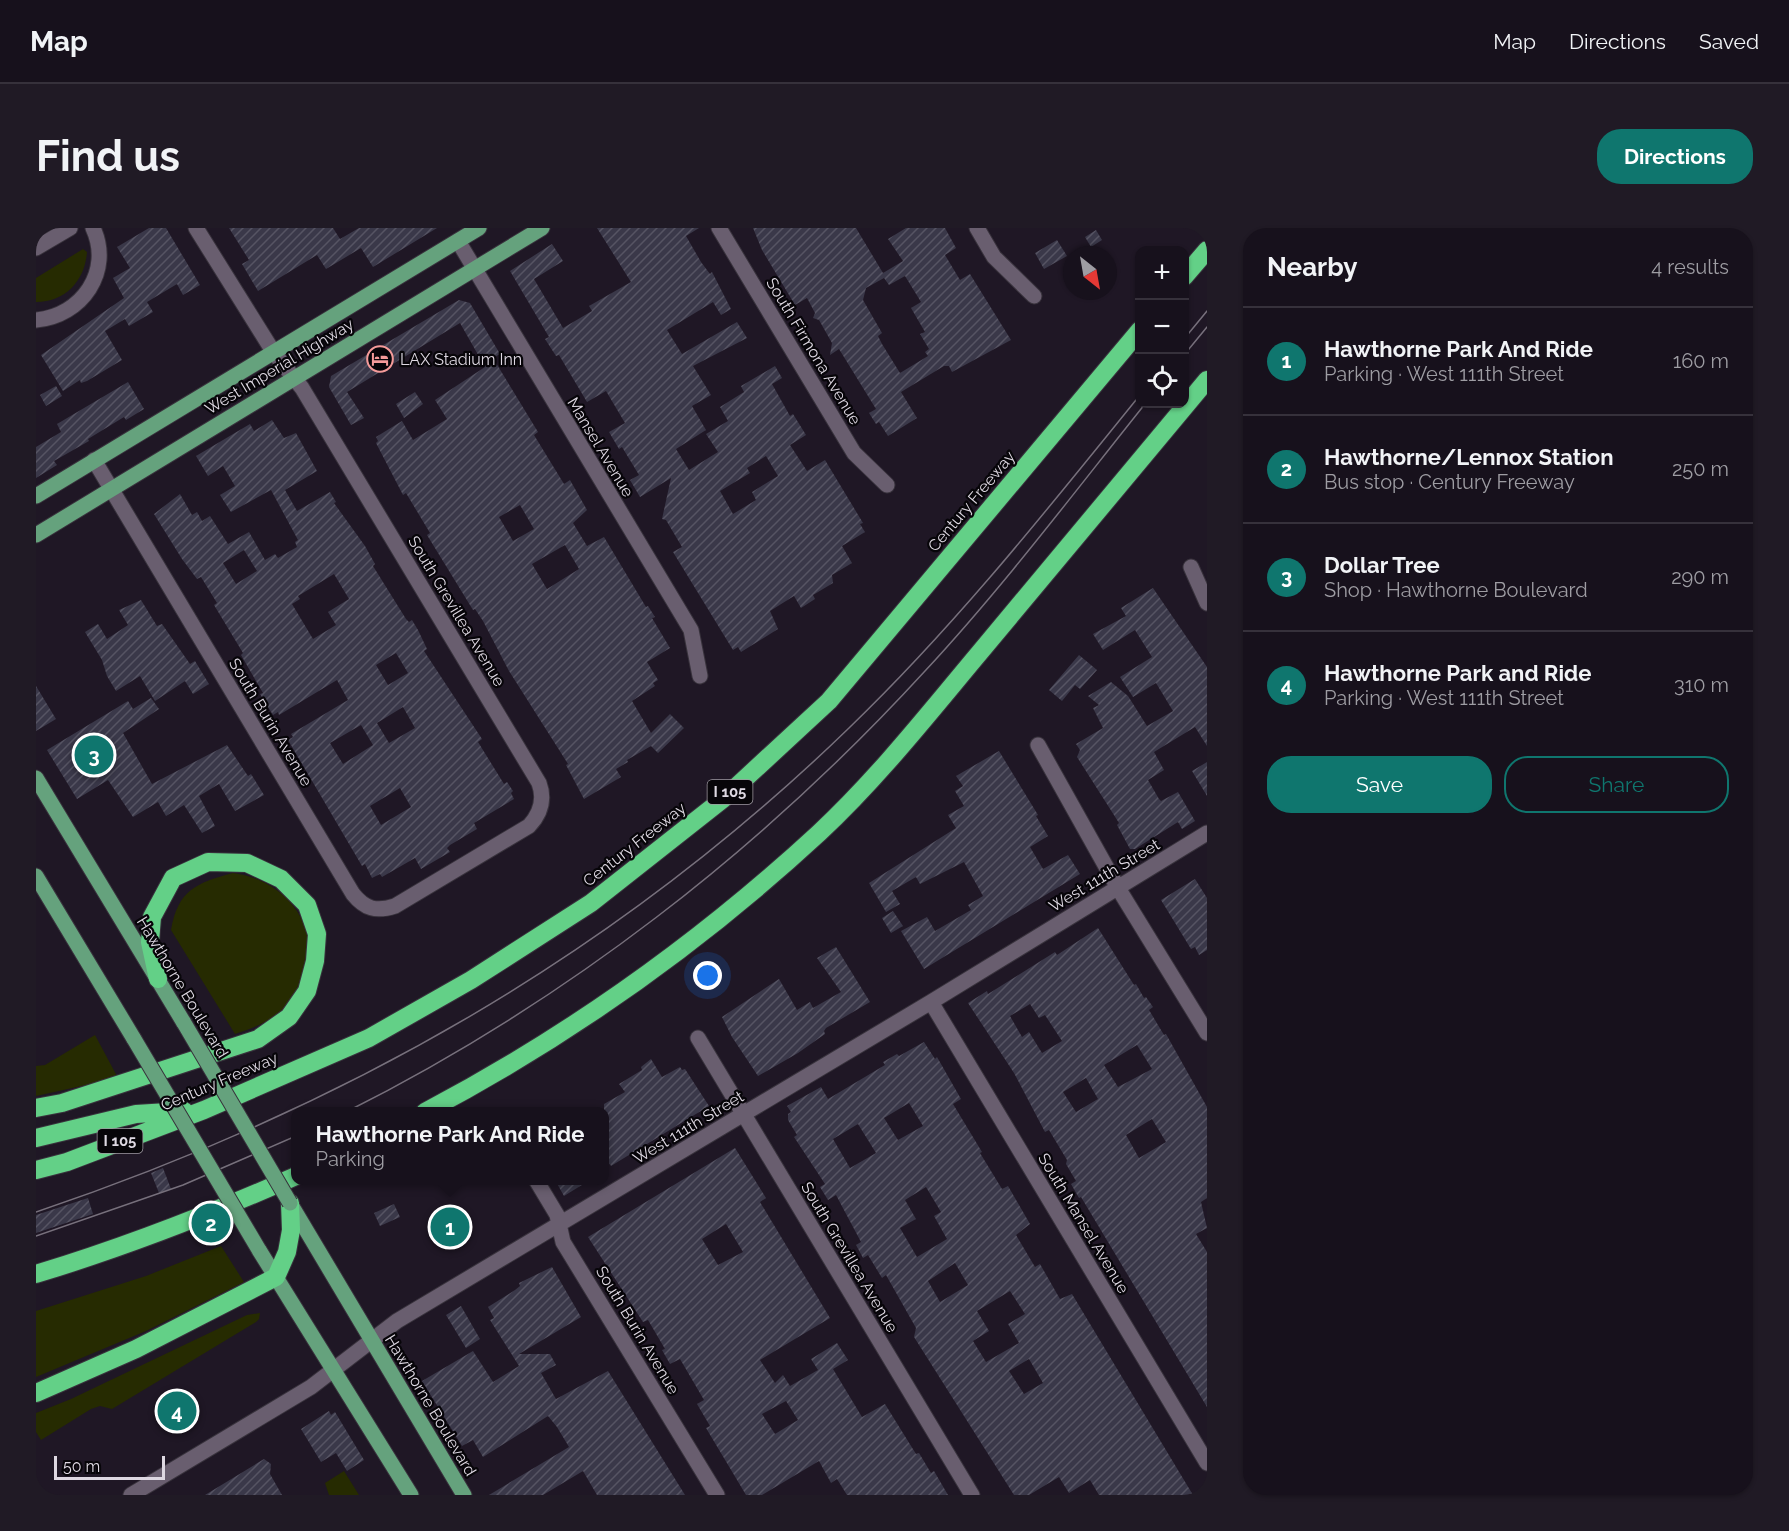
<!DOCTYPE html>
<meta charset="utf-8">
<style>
:root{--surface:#17111c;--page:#201a25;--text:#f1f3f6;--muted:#9e9da3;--line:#36313b;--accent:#0f766e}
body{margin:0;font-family:Raleway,sans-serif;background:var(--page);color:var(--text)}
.controls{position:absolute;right:18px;top:18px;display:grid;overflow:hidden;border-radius:12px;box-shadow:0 2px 4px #0004}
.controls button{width:54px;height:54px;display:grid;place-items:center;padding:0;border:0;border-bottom:2px solid var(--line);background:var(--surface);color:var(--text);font:30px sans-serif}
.compass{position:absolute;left:1027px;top:18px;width:54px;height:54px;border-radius:50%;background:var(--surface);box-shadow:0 2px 4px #0004;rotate:149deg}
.scale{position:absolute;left:18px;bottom:15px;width:111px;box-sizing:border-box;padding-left:6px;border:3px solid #ded8e2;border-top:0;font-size:16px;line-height:21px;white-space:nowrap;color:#ded8e2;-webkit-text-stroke:4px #070509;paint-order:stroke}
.you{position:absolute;left:672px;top:748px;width:21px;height:21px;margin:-15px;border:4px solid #fff;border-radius:50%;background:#1a73e8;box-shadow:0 0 0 9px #1a73e833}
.badge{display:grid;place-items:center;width:39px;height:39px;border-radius:50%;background:var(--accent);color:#fff;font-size:20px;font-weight:700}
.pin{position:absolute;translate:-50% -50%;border:3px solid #fff;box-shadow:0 2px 6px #0006}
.popup{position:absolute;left:255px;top:879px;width:318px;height:78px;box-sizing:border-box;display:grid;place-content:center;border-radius:12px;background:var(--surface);filter:drop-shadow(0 2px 4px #0005);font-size:20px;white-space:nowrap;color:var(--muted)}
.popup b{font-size:22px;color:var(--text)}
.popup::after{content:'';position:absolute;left:50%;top:100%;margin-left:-12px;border:12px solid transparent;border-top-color:var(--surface)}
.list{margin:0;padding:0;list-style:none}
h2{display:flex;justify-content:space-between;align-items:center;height:78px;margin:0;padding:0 24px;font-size:26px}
h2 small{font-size:20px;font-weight:400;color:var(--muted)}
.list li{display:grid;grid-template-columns:39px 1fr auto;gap:18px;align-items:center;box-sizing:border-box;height:108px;padding:0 24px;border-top:2px solid var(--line)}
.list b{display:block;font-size:22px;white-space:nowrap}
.list p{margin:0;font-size:20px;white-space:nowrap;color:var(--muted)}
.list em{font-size:20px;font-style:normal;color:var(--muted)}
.actions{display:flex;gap:12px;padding:18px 24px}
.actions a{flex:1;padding:14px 0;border:2px solid var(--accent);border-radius:24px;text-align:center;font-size:21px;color:var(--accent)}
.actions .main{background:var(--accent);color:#fff}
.icon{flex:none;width:33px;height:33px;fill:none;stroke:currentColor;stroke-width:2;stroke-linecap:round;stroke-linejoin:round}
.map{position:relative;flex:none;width:1171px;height:1267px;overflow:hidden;border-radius:24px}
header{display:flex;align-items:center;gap:36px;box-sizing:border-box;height:84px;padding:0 30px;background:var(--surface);border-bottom:2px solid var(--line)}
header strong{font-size:28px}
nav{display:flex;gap:33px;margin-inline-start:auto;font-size:21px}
.intro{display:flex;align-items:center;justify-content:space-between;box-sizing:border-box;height:144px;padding:0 36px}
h1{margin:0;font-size:42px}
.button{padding:15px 27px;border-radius:24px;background:var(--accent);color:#fff;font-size:21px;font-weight:700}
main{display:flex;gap:36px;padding:0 36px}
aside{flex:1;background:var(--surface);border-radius:24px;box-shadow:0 2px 4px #0004}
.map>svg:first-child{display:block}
.green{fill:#262b01}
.building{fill:url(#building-hatch);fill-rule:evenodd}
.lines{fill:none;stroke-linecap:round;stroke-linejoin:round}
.minor-casing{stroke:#38323c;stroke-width:17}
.major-casing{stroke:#38323c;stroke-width:17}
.highway-casing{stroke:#38323c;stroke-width:20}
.minor{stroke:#695e6f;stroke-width:15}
.major{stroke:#65a27d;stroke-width:15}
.highway{stroke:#63d087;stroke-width:18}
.tram{stroke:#77707c;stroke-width:1.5}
.major-bridge-casing{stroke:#38323c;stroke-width:17;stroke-linecap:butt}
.major-bridge{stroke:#65a27d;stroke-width:15}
.labels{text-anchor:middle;stroke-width:4.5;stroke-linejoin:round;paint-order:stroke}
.shield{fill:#070509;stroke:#9e99a1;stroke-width:1.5}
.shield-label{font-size:15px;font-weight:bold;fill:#ded8e2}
.street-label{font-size:16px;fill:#ded8e2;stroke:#070509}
.poi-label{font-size:16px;fill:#ded8e2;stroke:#070509;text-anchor:start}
</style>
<header>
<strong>Map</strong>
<nav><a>Map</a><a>Directions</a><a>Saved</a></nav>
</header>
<div class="intro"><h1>Find us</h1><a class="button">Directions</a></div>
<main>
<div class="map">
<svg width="1171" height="1267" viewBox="0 0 1171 1267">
<defs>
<pattern id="building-hatch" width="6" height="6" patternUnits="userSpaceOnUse" patternTransform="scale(1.5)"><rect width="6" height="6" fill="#3a3849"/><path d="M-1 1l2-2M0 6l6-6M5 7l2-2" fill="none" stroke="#565463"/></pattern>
</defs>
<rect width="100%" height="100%" fill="#1f1725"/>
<!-- green -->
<path class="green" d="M47,21L51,24C49,52 30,74 0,74V50Z
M197,645C258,653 294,712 260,767C247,788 221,799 199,806L135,702C142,662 160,655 197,645Z
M59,807L82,850L0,868V838L9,837Z
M185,1018L208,1054L110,1103L0,1149V1083L110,1048Z
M224,1085L223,1091L220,1094L76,1181L64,1178L55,1181L5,1212L0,1204V1185L35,1171L211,1087Z
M308,1243L323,1267H293L289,1255Z"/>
<!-- building -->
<path class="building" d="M113,0H130L164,57L147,67L141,56L111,74L117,84L93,98L89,91L69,103L86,132L51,153L45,155L44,152L27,163L5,127L88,70L77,50L94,40L81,19Z
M193,0H297L304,11L323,0H401L337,39L325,20L290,41L281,27L222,63L206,36L213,32Z
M561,0H663L650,8L665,34L674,46L676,44L695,81L685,87L677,74L631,102L646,126L701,94L711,110L657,138L675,167L656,178L670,202L640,221L653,242L682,224L670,206L692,193L684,179L708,164L705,158L739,138L746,150L736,156L754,188L757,186L770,207L754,217L771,243L789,232L827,295L824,296L829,304L806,318L816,335L796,347L797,355L777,367L779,371L765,380L758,368L734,383L742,401L705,424L702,419L697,422L637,324L646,319L630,292L626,291L635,250L604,269L594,252L603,247L586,219L583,221L573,204L589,195L570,163L551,174L523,127L520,128L509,111L513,109L474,43L516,16L527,33L498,51L527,100L556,83L553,78L595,54ZM730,228L742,248L716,264L720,272L697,286L684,263L714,245L711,240Z
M717,0H820L847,45L867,33L852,11L870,0H909L920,20L909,27L924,52L934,46L975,112L916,144L913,138H908L865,164L881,190L852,208L843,194L840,196L833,185L840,181L803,121L794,127L796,115L783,92L777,90L779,85L771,70L759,77L726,22ZM869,48L885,74L875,80L889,104L884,106L893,121L889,124L892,128L864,145L846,116L842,108L846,105L827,72L830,60L848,50L853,57Z
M1060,2L1066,12L1055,19L1049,9Z
M1021,12L1031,28L1008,41L999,25Z
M423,72L434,75L464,126L457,130L502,204L498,207L528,256L534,252L551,282L537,295L551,318L568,309L610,379L612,378L619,389L616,390L634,420L611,434L622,452L617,455L619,458L596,473L615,505L634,486L648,500L622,525L615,518L591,532L592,534L580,541L585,549L548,571L530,537L532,536L473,443L447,393L439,381L437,382L391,307L394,305L370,265L367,267L340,215L342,213L340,209L366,193L377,212L411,191L399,172L449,139L424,95L311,164L328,190L315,197L293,159L295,148ZM484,277L498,301L477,313L463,289ZM529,317L543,341L511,361L496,336Z
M92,154L108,181L90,192L88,189L52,211L53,213L18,233L21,237L0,250V219L25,204L21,196Z
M20,158L26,168L10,178L4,167Z
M379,164L387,176L368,190L360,176Z
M236,192L248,210L260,205L281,243L249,262L261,283L294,264L300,274L298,275L329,318L339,336L337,338L370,391L373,394L376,392L382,402L391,421L388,423L446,511L442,514L468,556L471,554L477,563L475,565L478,571L438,595L441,601L414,617L411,620L414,624L385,641L379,630L346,649L344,646L336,650L329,636L326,638L252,512L257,509L255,506L312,472L301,452L243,487L242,484L237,487L224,466L227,465L205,427L207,425L178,377L181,375L165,349L161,351L146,331L118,286L144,266L156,287L161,284L166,293L174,288L192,316L213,304L229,332L239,326L242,330L261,319L259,314L262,312L235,262L195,284L184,267L199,258L187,238L172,248L160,228L214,196L218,203ZM208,322L221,343L200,356L187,335ZM298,346L313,371L292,384L300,397L277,411L256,376L264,371L262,368ZM360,425L372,445L352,457L340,437ZM367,479L379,500L353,515L341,495ZM325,497L337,517L307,536L294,515ZM364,560L375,579L345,597L334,578Z
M1117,360L1171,439V518L1159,499L1118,524L1128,542L1112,552L1123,571L1125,573L1142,564L1159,593L1146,601L1142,594L1099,621H1094L1081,597L1083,595L1041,529L1044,522L1040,516L1067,500L1057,480L1063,477L1052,468L1075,454L1092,468L1111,498L1137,483L1120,455L1097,469L1084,449L1116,429L1099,402L1067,422L1057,406L1090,388L1085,380Z
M105,372L121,398L126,396L154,436L159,433L173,456L157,466L149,453L119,473L104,448L80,463L71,448L66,432L49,404L62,396L71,411L92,397L83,382Z
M1043,427L1061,442L1044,461L1039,457L1026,473L1013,462Z
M0,458L20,491L0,503Z
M115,470L123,481L87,505L116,556L191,517L212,548L215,546L228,567L199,583L183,556L163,568L179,598L166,605L148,577L130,588L122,574L97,589L72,552L41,571L11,522L92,473L97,481Z
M963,523L1002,587L1000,588L1012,608L994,619L1007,641L1032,627L1044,646L888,741L865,703L891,689L899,703L935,682L932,677L947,668L928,634L884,656L880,649L856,663L864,676L850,684L833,655L920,600L912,587L928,578L919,563L927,558L920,548Z
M1171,534V568L1156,543Z
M1159,651L1171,670V722L1163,727L1159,719L1155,721L1125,672Z
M857,683L867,698L855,705L846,690Z
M1062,700L1098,757L1100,756L1108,770L1110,769L1117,779L1113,782L1128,807L1130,806L1171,879V970L1165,974L1171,1000L1160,1006L1171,1024V1179L1045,969L1043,970L1035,956L1040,953L1030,936L1031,932L1013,902L1009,904L978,845L932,775L951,763L952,766L1019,724L1021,727ZM994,776L1003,790L1009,787L1026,813L1006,825L993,804L986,809L974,788ZM1101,817L1116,841L1082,859L1068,837ZM1050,850L1062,871L1040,884L1027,864ZM1116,891L1130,914L1103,930L1090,907Z
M800,719L834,774L790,800L788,803L789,806L762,825L722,848L696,809L686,789L743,751L761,782L774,774L777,780L805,764L781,730Z
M888,814L899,831L901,829L925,871L917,876L946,924L944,925L966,961L972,958L994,996L980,1007L999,1039L1004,1036L1024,1071L1036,1066L1157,1267H1063L1054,1252L1033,1265L1023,1249L993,1267H978L878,1109L880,1100L850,1047L846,1050L832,1027L827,1030L820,1017L825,1014L800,967L792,972L784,959L789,956L758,909L761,907L752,892V886L755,884L751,878L785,859L792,871L849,837L847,834L861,826L863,828ZM873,875L887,898L862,912L848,890ZM822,896L840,925L814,940L797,911ZM890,959L905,984L898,988L911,1011L881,1029L864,1000L880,991L869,972ZM919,1035L932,1057L904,1074L892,1053ZM974,1063L989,1086L972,1096L983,1115L950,1134L937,1113L953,1103L941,1083ZM993,1131L1007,1155L988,1166L973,1143Z
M615,831L626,849L644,839L646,842L649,841L673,878L575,938L574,936L568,939V876L589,864L583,856L606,842L605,839Z
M699,920L730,970L724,974L794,1090L724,1132L739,1155L747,1147L754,1158L782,1142L775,1131L801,1115L812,1132L797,1141L826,1189L849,1176L880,1226L883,1225L895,1245L898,1243L912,1267H811L801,1251L795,1255L783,1233L726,1267H710L670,1200L674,1198L661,1176L668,1172L644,1131L634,1136L626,1122L629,1121L612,1092L607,1094L552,1009ZM690,996L707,1024L682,1037L666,1011ZM750,1173L762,1192L739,1206L726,1186Z
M127,940L135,961L123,965L115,945Z
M519,952H554L528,968Z
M52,970L57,986L0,1005V987Z
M358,976L364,989L344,998L338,985Z
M516,1039L545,1089L483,1126H514L520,1137L505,1145L520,1171L572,1143L649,1267H561L547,1243L507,1267H453L533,1219L521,1199L512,1188L447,1229L437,1212L426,1218L386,1153L437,1123L457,1154L483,1138L454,1092L458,1090L452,1079L479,1062L484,1058L483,1055Z
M425,1078L444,1111L430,1120L410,1087Z
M293,1183L295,1187L299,1184L328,1232L311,1243L300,1225L285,1234L265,1201Z
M228,1231L235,1236L234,1246L246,1267H169Z"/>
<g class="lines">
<!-- minor casing -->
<g class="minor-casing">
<path id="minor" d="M683,0L818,225L851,257
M941,0L958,29L998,68
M422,13L655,402L664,448
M0,20L34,0
M0,92C46,88 77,43 57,0
M58,232L317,666C329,681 340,684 359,678L493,598C505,585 509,571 503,555L266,160L238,125L160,0
M1155,339L1171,375
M1002,517L1082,660L1171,805
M895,774L1171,1235
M662,810L936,1267
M500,952L521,987L527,1014L681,1267
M95,1267L275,1159L361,1093L895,774L1171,605"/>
</g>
<!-- major casing -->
<g class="major-casing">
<path id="major" d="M0,268L443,0
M0,307L506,0
M0,550L148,795
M0,648L98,811
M254,975L428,1267
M223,1022L375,1267"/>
</g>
<!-- highway casing -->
<g class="highway-casing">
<path id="highway" d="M1148,49L1171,22
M0,880L26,875L222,811L253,789L271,763L279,733L281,706L271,677L245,651L211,635L172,634L137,650L116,689L114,714L122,751
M389,884C531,809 665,714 783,605C842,550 893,485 945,423C1020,332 1096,242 1171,152
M0,910L100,886L148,883
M0,942L31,934L168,882L333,810L435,752L555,675L687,571L793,473L1104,102
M0,1046C89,1019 174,986 260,948
M0,1165L100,1121L240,1049L251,1024L255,1002L254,975"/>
</g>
<!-- minor -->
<use href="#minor" class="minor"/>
<!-- major -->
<use href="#major" class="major"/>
<!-- highway -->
<use href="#highway" class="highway"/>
<!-- tram -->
<path class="tram" d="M1148,111L1171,83
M1148,127L1171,99
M310,884C529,774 724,623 889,443C967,359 1037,266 1109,176
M0,984C308,880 579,727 813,500C919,398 1011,282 1104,167
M0,1008L147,957L260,908"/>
<!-- major-bridge casing -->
<g class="major-bridge-casing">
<path id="major-bridge" d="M148,795L254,975
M98,811L223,1022"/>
</g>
<!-- major-bridge -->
<use href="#major-bridge" class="major-bridge"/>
</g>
<!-- icons -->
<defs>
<g id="hotel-ring" transform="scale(1.35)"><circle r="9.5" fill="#070509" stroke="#f59b9a" stroke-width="1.5"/><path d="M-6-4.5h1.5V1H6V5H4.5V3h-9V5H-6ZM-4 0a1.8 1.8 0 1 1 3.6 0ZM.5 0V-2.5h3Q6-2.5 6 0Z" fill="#f59b9a"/></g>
</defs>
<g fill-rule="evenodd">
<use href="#hotel-ring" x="344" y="131"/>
</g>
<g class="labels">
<!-- shield labels -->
<g class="shield">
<rect x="671.5" y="552" width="45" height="24" rx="4.5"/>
<rect x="61.5" y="901" width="45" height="24" rx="4.5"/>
</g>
<g class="shield-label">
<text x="694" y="569">I 105</text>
<text x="84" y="918">I 105</text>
</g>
<!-- street labels -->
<g class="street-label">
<text transform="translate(778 123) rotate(59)" y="6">South Firmona Avenue</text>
<text transform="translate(243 138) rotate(-31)" y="6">West Imperial Highway</text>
<text transform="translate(565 219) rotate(59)" y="6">Mansel Avenue</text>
<text transform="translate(935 273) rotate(-50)" y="6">Century Freeway</text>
<text transform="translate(421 383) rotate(59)" y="6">South Grevillea Avenue</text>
<text transform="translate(235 494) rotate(59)" y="6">South Burin Avenue</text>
<text transform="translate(598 616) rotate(-38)" y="6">Century Freeway</text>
<text transform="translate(1068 647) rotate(-31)" y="6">West 111th Street</text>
<text transform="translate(147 759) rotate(59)" y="6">Hawthorne Boulevard</text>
<text transform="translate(183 853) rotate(-23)" y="6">Century Freeway</text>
<text transform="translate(652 899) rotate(-31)" y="6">West 111th Street</text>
<text transform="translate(1048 995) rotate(59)" y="6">South Mansel Avenue</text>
<text transform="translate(814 1029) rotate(59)" y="6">South Grevillea Avenue</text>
<text transform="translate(602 1102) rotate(59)" y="6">South Burin Avenue</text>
<text transform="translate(395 1177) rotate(59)" y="6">Hawthorne Boulevard</text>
</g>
<!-- poi labels -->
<g class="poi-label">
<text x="364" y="137">LAX Stadium Inn</text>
</g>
</g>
</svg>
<div class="controls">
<button>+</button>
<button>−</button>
<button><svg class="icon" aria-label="locate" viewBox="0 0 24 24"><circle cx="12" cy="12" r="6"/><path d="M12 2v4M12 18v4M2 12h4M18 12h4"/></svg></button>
</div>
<svg class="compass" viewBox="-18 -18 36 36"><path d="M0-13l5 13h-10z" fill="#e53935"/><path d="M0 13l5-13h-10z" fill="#9e9da3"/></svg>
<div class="scale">50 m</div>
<div class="you"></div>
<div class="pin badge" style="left:414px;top:999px">1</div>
<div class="popup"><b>Hawthorne Park And Ride</b>Parking</div>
<div class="pin badge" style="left:175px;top:995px">2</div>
<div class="pin badge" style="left:58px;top:527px">3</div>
<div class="pin badge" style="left:141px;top:1183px">4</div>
</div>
<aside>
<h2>Nearby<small>4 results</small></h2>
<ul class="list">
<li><span class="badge">1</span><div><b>Hawthorne Park And Ride</b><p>Parking · West 111th Street</p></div><em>160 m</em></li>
<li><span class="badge">2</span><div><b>Hawthorne/Lennox Station</b><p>Bus stop · Century Freeway</p></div><em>250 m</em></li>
<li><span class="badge">3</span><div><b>Dollar Tree</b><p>Shop · Hawthorne Boulevard</p></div><em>290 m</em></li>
<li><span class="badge">4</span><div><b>Hawthorne Park and Ride</b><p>Parking · West 111th Street</p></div><em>310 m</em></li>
</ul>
<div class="actions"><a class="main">Save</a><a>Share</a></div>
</aside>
</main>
